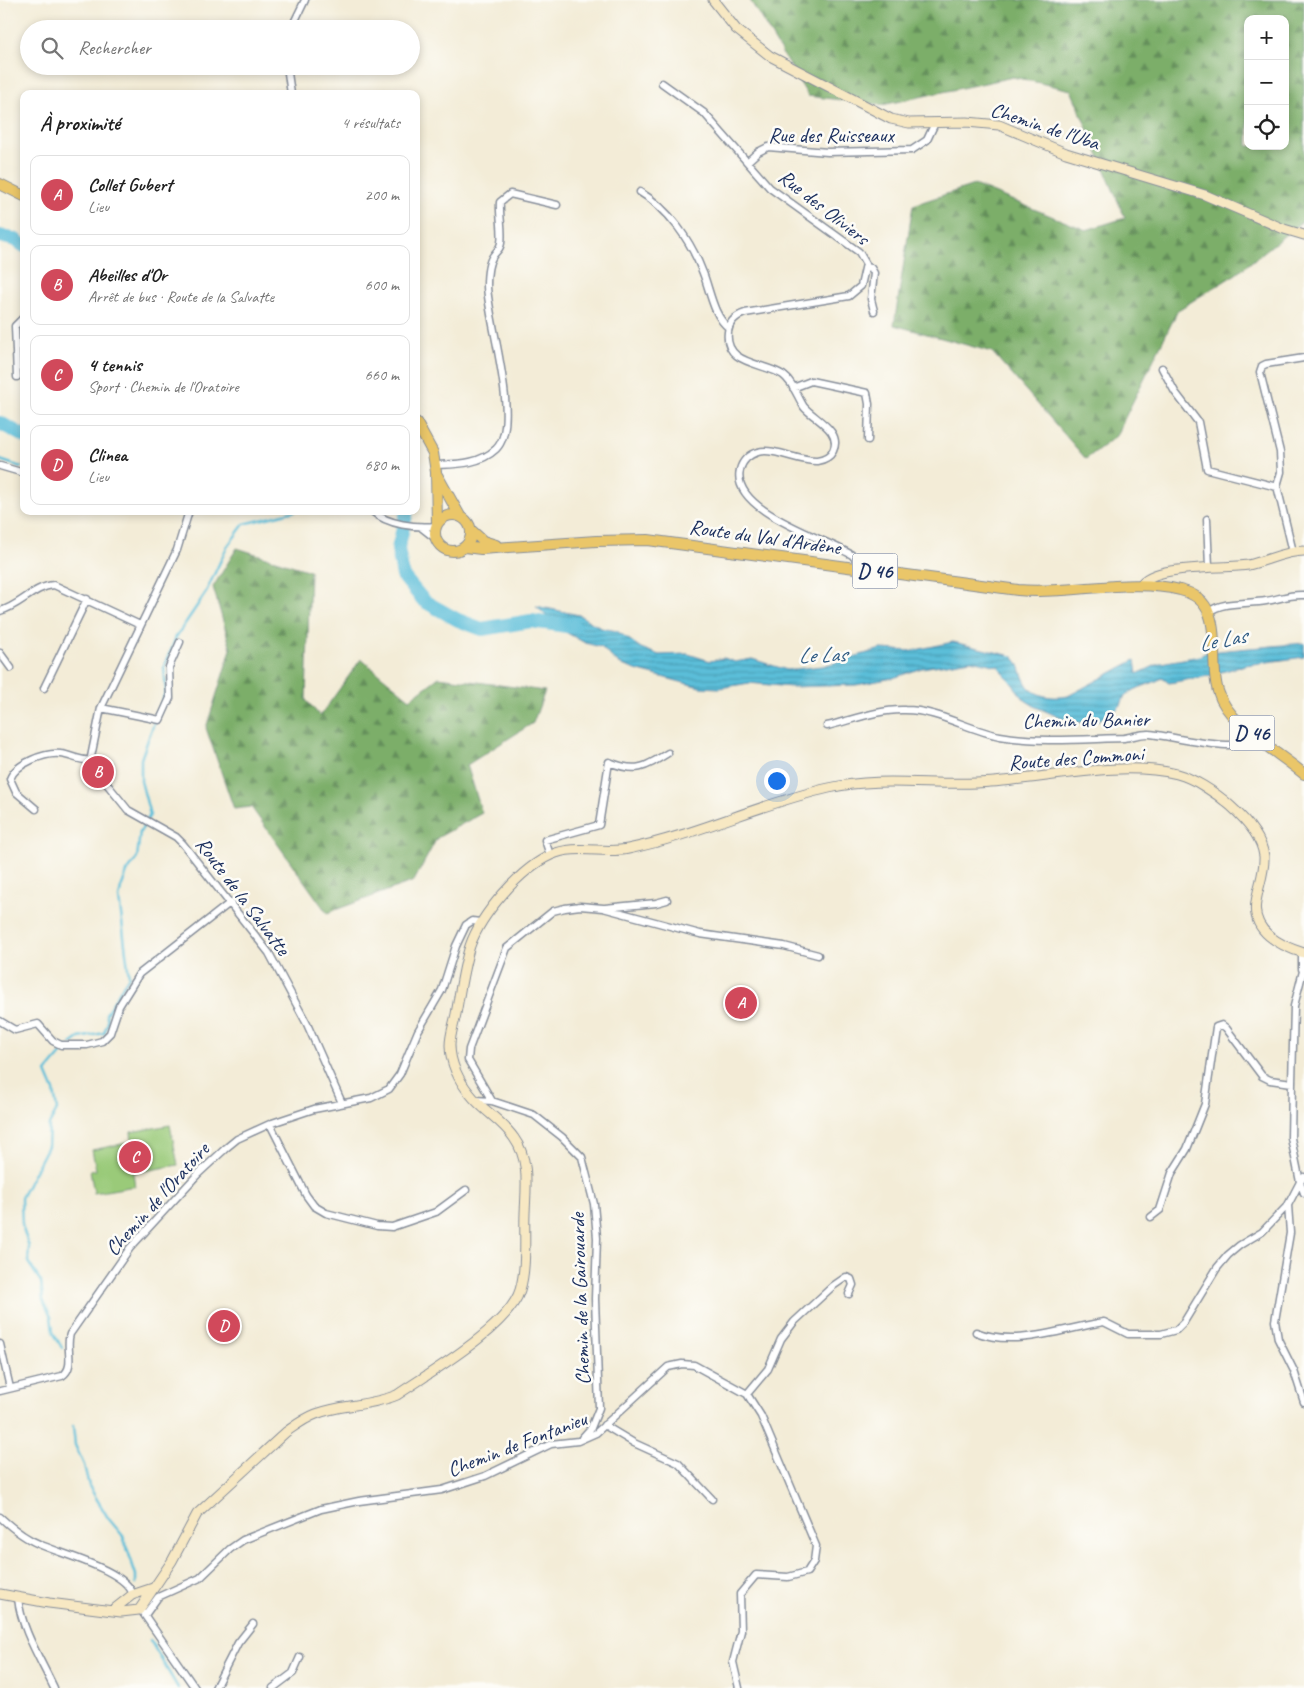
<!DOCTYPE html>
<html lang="fr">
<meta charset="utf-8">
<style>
:root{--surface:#fff;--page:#f6f6f6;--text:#222;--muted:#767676;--line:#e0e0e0;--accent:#d1495b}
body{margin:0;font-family:Caveat,sans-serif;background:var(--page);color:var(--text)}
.controls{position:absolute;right:15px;top:15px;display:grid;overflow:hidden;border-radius:10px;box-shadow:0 2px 8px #0003}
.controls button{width:45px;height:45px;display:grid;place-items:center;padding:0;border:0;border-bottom:1px solid var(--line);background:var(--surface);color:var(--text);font:25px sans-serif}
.you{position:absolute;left:776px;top:780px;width:18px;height:18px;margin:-12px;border:4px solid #fff;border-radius:50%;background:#1a73e8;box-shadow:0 0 0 8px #1a73e833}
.badge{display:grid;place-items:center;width:32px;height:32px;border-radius:50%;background:var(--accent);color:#fff;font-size:16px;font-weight:700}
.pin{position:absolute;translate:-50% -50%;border:2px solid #fff;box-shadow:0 1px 5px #0006}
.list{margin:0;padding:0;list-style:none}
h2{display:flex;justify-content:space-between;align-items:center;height:65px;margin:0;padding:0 20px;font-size:21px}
h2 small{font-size:16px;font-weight:400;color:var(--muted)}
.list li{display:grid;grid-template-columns:32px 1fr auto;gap:15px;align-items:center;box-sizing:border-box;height:80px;margin:0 10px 10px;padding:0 10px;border:1px solid var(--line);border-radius:10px}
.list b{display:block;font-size:19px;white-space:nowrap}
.list p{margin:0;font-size:16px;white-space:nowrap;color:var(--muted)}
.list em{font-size:16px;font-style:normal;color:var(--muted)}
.icon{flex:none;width:28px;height:28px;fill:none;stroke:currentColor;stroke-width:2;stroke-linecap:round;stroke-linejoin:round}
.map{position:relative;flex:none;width:1304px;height:1688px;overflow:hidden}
.search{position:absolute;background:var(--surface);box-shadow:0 2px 8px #0003;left:20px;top:20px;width:400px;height:55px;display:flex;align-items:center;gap:12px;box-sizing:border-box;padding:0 18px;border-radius:28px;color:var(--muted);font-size:19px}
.panel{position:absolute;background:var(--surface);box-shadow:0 2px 8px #0003;left:20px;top:90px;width:400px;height:425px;border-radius:10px}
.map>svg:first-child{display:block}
.grass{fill:#9aca79;stroke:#5a7c6c}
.forest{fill:url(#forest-firs);stroke:#4b6e64;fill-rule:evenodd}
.water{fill:url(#water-rules);stroke:#3b769c}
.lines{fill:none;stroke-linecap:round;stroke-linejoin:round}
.stream{stroke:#5bbed9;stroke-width:2.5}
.river{stroke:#5bbed9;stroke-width:14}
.street-casing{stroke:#878e9a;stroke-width:9}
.secondary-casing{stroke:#878e9a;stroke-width:11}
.primary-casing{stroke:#878e9a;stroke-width:12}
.street{stroke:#fff;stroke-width:6}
.secondary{stroke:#f7e8c3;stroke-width:9}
.primary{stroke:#eac669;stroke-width:10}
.labels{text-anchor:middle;stroke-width:5;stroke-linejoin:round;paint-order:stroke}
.shield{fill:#fdfcf7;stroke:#5f6c8c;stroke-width:1}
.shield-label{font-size:20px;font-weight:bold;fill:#1b2f5e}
.street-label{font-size:21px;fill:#1b2f5e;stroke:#fdfcf7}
.water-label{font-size:22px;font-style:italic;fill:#2e5a83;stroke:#fdfcf7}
</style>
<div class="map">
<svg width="1304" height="1688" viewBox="0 0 1304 1688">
<defs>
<pattern id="forest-firs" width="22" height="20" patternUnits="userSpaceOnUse" patternTransform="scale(1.25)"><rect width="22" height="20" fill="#7bae69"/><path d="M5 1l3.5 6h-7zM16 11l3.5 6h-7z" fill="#648e5a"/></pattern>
<pattern id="water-rules" width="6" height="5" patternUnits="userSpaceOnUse" patternTransform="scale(1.25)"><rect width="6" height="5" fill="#5bbed9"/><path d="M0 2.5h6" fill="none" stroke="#4a9bb3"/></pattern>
</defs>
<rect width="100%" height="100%" fill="#fdfcf7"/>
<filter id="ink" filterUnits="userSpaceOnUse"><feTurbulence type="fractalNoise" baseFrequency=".02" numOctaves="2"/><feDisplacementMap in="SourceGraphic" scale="10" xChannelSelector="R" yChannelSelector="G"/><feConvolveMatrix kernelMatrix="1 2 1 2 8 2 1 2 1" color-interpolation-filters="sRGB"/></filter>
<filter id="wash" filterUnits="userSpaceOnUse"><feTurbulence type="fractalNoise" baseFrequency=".0096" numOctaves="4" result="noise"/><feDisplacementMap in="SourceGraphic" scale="20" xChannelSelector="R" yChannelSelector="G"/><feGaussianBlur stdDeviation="1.12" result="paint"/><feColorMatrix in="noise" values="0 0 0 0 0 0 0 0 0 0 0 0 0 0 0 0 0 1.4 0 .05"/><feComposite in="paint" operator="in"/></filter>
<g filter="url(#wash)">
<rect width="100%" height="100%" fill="#f3ecd7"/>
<!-- grass -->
<path class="grass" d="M170,1125L178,1165L133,1173L135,1186L94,1193L90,1171L96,1170L92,1150L132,1142L131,1132Z"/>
<!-- forest -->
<path class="forest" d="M750,0H1304V220L1236,274L1178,310L1116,436L1086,459L992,352L894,325L913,205L974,185L1086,230L1125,218L1071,90L1013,77L882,105L808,96ZM1248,19H1285V146H1248Z
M237,548L310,571L306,700L320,716L361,659L410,699L439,677L545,691L533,723L467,765L482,813L437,838L414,881L327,913L251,807L234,809L206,728L231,649L213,587Z"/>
<!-- water -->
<path class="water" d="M536,606L579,615L601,628L617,631L641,648L659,655L688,654L710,661L724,658L735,662L752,659L787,670L823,666L881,649L911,651L953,642L1012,656C1021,663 1020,672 1025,681C1032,697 1053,699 1068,696L1135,660L1137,674L1161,663L1200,656L1207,652L1304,643V657L1245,665L1208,676L1169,683L1162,678C1151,685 1137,686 1127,695C1123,697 1123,701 1121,705C1114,713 1100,719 1090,724L1066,720L1036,707L1025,700L998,666L971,660L922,668L893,678L856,685L791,687L749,683L720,688L700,687L639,671L619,664L601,647L585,643L560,629Z"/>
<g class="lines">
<!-- stream -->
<path class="stream" d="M0,460L21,467
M71,1044L79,1038L104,1033L108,1022L106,1014L129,976L119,898L121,888L127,872L137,858L140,832L150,815L141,781V759L166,690L164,667L176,637L205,594L227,547L244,524L295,511
M62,1348L53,1332L51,1317L43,1300L41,1282L28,1262L29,1247L22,1225L21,1198L48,1146L49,1125L57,1110L54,1091L46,1072L67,1047
M73,1426L75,1445L84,1465L89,1486L108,1518L123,1536L136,1575V1584
M150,1640L178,1688"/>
<!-- river -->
<path class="river" d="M0,236L16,240L24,246
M0,423L24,436
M407,511L398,549L403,576L424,601L458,620L482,629L531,621L574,627"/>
</g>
</g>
<g filter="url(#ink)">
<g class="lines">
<!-- street casing -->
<g class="street-casing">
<path id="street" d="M291,29L305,0
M287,66L291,94
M662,83L704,113L770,188L859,252L866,264L861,286L849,296L745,313C736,316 729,322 728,332C724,365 763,362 783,375C793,382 797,396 804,407C814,419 843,431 833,451C830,457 824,460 817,461C800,462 773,447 758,452C749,454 742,461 740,470C730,511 827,539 852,555L857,560V569
M747,162L758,152L768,147L828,152L912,150L927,140L935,123
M640,192C669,209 691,241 703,273C710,290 713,316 729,328
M866,267L871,268L874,273L871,299L874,311
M1162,368L1175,392L1198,422L1207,469L1277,487
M17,377L15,326L24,317
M793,388L811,381L867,393L869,404L868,440
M435,465C456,464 479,465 496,449C522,424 488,321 487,286C487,277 488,263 493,256C496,251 500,250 501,243C503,230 499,215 500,202L510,194L557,205
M0,466L24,473
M189,511L177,550L101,708L91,757L94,768L128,810L176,837L183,844L269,953L307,1024L342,1103
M372,511C388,525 416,528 436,526
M1207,519L1209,567
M422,528L436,539
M1293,552L1277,486L1281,472L1280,452L1260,372L1262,366L1266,364L1304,358
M0,611C20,606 34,586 54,585L140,625
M1209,612C1222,601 1249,604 1266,601C1279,599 1290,594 1304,595
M0,653L11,668
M44,688L87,599
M101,708L160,720L170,698L169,667L180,642
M827,726C852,720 879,709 905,710C938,710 968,730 1000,736C1041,743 1083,739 1124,738C1133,737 1142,733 1150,734C1173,736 1240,755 1257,738
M36,809L16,792L10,779C15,764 45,752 61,754C71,755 81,762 92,760
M550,855L545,840L599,825L609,762C636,773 644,768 668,753
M605,908L656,903L667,900
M1302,952V969L1304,971
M0,1021L15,1030L38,1024L53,1041L61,1045H87L102,1041L110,1033L119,1006L139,974L231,902
M1292,1083L1291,1138L1300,1182L1288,1205L1290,1233L1275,1321L1278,1339L1294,1371L1304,1402
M475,1100L492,1101L534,1115L562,1137L582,1157L594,1204L597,1238L595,1299L599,1408L591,1428L582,1438
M492,1101L468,1060L469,1049L507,948L553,911L565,908L580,906L603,908L700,934L784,946L818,955
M270,1124L306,1195L314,1206L326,1213L377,1226L392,1227L436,1212L466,1190
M1304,1177L1300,1182L1304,1193
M1151,1217L1160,1210L1172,1173L1187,1149L1205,1104L1216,1027L1222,1025L1226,1028L1262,1076L1270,1080L1292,1083L1294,1006L1303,971
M976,1332C1015,1348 1065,1328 1104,1322L1128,1334H1161L1176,1330L1184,1322L1217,1268L1228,1255L1240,1245L1262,1232L1288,1205
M0,1344L10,1388
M0,1391L62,1376C76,1367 65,1348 70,1334L130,1248L198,1174L226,1148L237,1139L272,1123L314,1109L371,1098L389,1089L400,1074L418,1031L442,990L456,946L466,925L472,921L480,922
M747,1394L768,1369L781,1339L794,1322L833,1286L846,1277L851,1279L853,1285L849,1294
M604,1425L634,1443L678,1463L712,1499
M0,1517C12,1528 24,1538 39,1544C60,1554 127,1570 133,1595
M18,1598C21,1629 41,1660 54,1688
M143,1613L195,1688
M145,1615L158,1597L200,1578L230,1549L243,1540L321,1509L359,1501L442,1490L485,1476L551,1444L578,1441L596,1433L668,1367L682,1364L694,1365L747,1394L761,1416L816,1546L814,1561L807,1572L788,1577L756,1575L740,1594L741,1631L733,1662L739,1688
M215,1688L238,1643L253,1624
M273,1688L293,1673L300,1657"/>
</g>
<!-- secondary casing -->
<g class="secondary-casing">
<path id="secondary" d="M713,0L736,29L770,56L891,119L909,123L967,122L999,125L1066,153L1205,195L1284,229L1304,235
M1141,585C1152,564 1226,569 1248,565C1267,561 1285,551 1304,551
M0,1594L49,1603L121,1612L139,1610L172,1561L197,1514L286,1432C296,1425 305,1418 316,1414C342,1404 371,1406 397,1395C429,1373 509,1327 520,1290C527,1267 524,1238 525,1213C526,1187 530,1160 514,1138C502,1120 483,1111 470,1094C459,1081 450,1063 450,1045C450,1035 454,1024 456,1014C460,992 463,968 470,946C481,914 520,869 551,855C575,844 604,854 628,849C697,835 761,803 829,788C878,777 927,785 976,783C1039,781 1116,759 1177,774C1208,782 1260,824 1264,856C1265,872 1258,887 1256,902C1251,931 1280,946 1304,953
M113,1610L132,1595L153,1588"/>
</g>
<!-- primary casing -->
<g class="primary-casing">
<path id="primary" d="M0,184L24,196
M416,422L433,453L436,472L437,524
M437,475L460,516
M435 533a18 18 0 1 1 36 0a18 18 0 1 1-36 0Z
M471,530L483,541L496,545
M465,547L481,549L596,541L648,540L1018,590C1070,595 1130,577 1180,590C1229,601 1207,658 1218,691C1228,725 1277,751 1304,774"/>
</g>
<!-- street -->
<use href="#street" class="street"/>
<!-- secondary -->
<use href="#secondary" class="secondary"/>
<!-- primary -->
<use href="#primary" class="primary"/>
</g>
</g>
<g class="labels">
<!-- shield labels -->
<g class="shield">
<rect x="852.5" y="553.5" width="45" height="35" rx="4"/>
<rect x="1229.5" y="715.5" width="45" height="35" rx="4"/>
</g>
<g class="shield-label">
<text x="875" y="578">D 46</text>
<text x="1252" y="740">D 46</text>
</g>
<!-- street labels -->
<g class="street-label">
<text transform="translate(1045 126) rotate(18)" y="7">Chemin de l'Uba</text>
<text x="831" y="142">Rue des Ruisseaux</text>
<text transform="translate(824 207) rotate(38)" y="7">Rue des Oliviers</text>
<text transform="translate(765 537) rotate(8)" y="7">Route du Val d'Ardène</text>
<text transform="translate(1086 720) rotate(-1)" y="7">Chemin du Banier</text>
<text transform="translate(1076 758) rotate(-4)" y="7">Route des Commoni</text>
<text transform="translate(243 896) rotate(53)" y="7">Route de la Salvatte</text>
<text transform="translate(157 1199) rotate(-48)" y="7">Chemin de l'Oratoire</text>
<text transform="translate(580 1299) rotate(-92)" y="7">Chemin de la Gairouarde</text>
<text transform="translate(517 1444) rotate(-21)" y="7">Chemin de Fontanieu</text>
</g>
<!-- water labels -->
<g class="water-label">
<text transform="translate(1222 639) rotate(-11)" y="8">Le Las</text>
<text transform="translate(822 654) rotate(-2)" y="8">Le Las</text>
</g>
</g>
</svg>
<div class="controls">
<button>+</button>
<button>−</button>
<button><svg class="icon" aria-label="locate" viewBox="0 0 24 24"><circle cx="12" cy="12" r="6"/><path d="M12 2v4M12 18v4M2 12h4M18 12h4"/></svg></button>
</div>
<div class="you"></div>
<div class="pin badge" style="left:741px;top:1003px">A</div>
<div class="pin badge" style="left:98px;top:772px">B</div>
<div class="pin badge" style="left:135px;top:1157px">C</div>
<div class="pin badge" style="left:224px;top:1326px">D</div>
<div class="search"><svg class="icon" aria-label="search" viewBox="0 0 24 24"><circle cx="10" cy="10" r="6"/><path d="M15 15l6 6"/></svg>Rechercher</div>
<section class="panel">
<h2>À proximité<small>4 résultats</small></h2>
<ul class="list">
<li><span class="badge">A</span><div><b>Collet Gubert</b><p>Lieu</p></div><em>200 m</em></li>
<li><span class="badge">B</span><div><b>Abeilles d'Or</b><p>Arrêt de bus · Route de la Salvatte</p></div><em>600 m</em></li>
<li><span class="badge">C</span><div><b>4 tennis</b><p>Sport · Chemin de l'Oratoire</p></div><em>660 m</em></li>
<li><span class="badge">D</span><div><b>Clinea</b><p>Lieu</p></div><em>680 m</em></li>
</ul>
</section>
</div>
